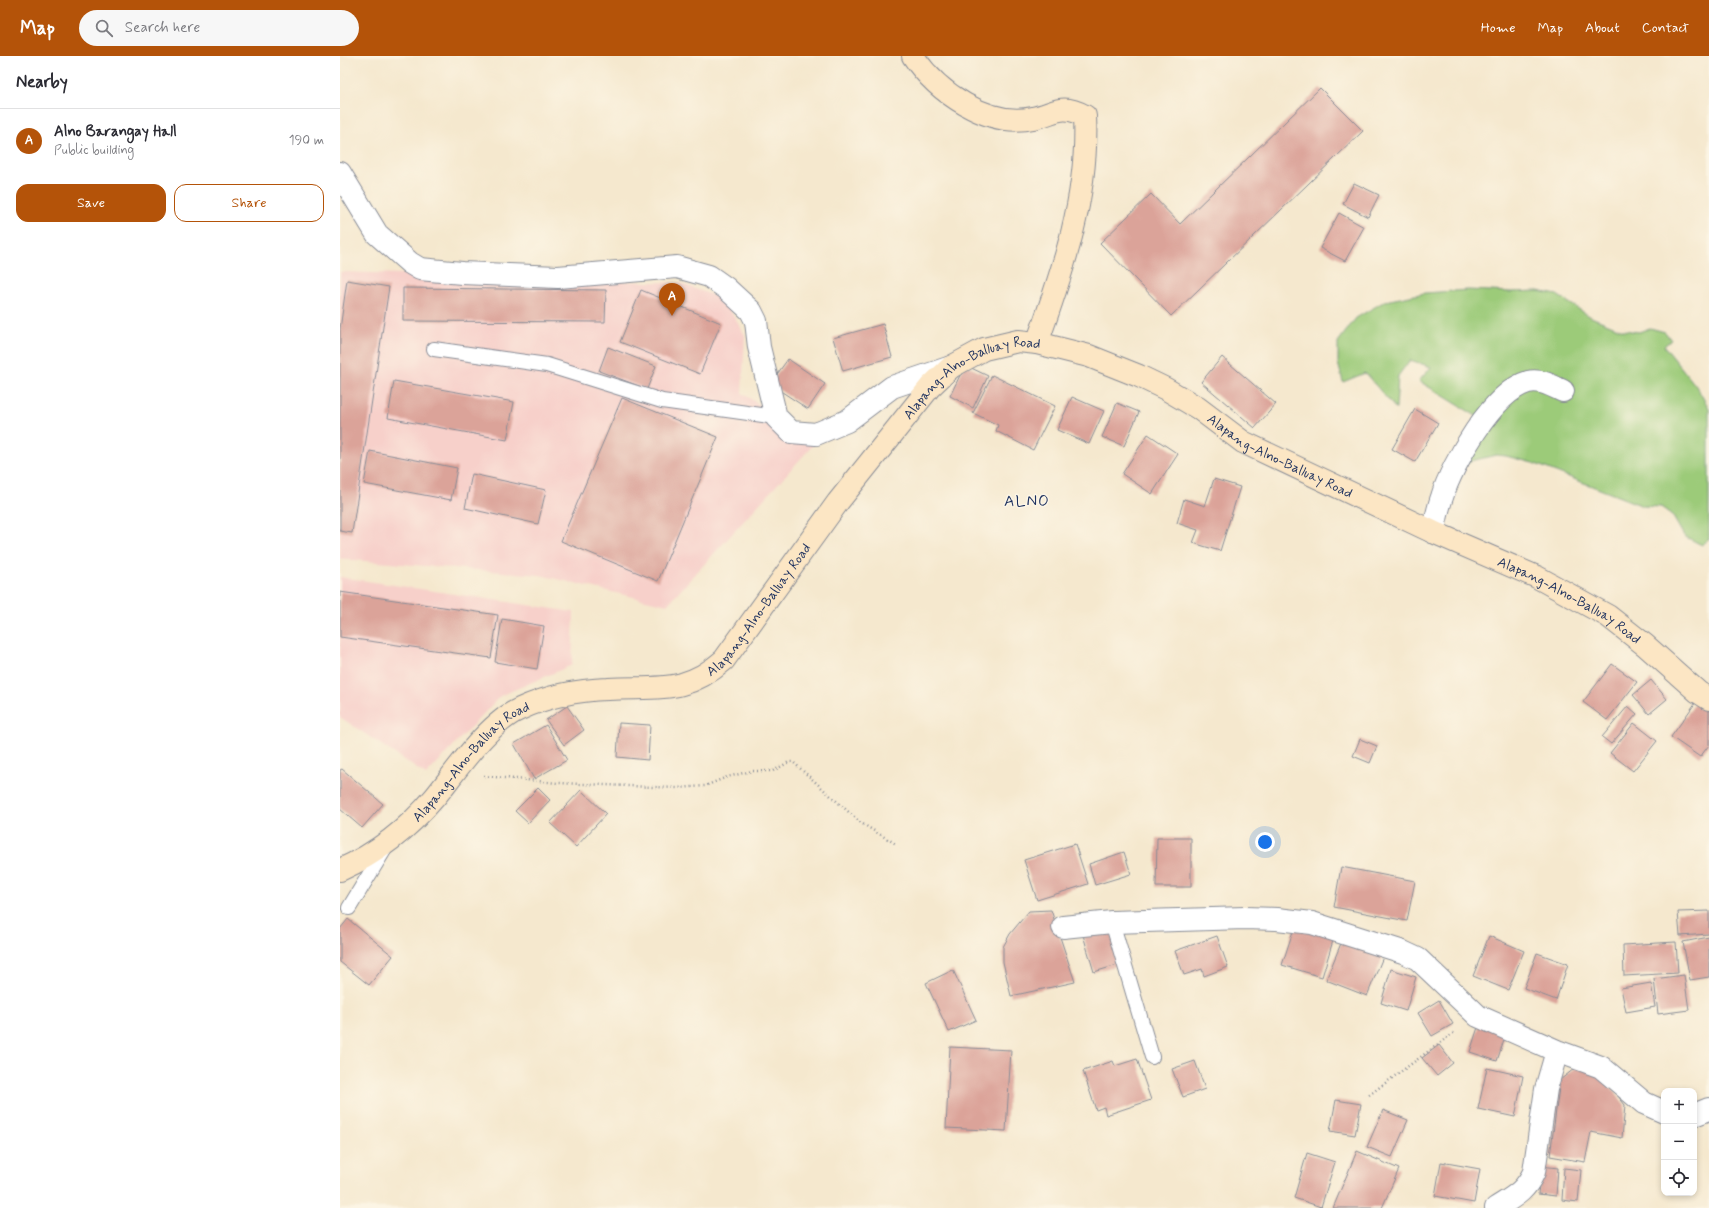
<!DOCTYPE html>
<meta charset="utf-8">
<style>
:root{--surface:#fff;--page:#f7f7f7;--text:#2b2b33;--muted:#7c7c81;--line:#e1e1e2;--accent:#b45309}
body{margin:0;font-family:Mynerve,sans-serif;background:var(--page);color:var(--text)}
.controls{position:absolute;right:12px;bottom:12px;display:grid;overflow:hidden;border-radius:8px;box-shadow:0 2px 6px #0003}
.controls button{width:36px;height:36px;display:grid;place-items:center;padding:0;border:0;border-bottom:1px solid var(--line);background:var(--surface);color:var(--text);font:20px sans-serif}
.you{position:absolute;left:925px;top:786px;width:14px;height:14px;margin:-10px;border:3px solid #fff;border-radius:50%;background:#1a73e8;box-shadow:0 0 0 6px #1a73e833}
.badge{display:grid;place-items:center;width:26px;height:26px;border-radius:50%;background:var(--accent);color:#fff;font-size:13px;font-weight:700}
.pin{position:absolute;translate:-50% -33px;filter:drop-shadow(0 1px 2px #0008)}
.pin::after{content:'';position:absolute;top:21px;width:14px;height:12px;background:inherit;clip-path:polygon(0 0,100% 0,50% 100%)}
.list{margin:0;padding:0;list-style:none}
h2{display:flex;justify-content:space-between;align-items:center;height:52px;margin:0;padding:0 16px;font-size:17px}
h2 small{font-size:13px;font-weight:400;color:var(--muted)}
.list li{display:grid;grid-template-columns:26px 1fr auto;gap:12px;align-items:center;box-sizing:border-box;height:64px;padding:0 16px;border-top:1px solid var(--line)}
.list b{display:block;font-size:15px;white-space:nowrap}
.list p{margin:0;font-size:13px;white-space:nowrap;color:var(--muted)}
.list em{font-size:13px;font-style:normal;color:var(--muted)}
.actions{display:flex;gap:8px;padding:12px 16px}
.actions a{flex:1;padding:9px 0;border:1px solid var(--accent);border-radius:12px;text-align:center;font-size:14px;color:var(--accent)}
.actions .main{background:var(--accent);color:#fff}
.icon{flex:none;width:22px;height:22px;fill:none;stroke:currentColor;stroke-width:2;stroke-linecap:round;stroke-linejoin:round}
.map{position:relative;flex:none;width:1369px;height:1152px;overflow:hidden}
header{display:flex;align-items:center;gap:24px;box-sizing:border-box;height:56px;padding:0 20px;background:var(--accent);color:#fff}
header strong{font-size:19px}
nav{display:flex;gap:22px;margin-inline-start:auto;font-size:14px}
.search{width:280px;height:36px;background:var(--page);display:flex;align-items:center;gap:10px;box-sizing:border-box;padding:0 14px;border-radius:22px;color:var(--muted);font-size:15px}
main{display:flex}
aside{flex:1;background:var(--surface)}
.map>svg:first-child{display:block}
.built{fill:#f7d0ca}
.green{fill:#9ccb79;stroke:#5c7d6c}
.building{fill:#dba399}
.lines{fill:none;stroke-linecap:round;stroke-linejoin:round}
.lane-casing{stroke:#888c96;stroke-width:16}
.street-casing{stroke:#888c96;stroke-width:24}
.secondary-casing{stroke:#888c96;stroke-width:24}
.path{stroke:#888c96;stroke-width:2.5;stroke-dasharray:1 3;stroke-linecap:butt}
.lane{stroke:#fff;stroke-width:14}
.street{stroke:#fff;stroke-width:22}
.secondary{stroke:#fce6c4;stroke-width:22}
.labels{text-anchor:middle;stroke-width:3;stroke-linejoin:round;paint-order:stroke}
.street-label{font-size:14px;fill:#1b2f5e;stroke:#fcf5e5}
.quarter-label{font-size:16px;letter-spacing:1px;fill:#1b2f5e;stroke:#fcf5e5}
</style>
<header>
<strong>Map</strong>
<div class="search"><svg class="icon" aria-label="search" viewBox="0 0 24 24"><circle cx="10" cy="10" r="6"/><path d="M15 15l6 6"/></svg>Search here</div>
<nav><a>Home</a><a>Map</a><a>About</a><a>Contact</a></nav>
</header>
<main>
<aside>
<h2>Nearby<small></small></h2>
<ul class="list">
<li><span class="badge">A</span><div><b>Alno Barangay Hall</b><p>Public building</p></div><em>190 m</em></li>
</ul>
<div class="actions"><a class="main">Save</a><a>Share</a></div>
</aside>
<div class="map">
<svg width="1369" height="1152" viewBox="0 0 1369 1152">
<rect width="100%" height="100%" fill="#fcf5e5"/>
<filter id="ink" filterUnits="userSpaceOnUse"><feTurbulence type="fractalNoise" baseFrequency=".025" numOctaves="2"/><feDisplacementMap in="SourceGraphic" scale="8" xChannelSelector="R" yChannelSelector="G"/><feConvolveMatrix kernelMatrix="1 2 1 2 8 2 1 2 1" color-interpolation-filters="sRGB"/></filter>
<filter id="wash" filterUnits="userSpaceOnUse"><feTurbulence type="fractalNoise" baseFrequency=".012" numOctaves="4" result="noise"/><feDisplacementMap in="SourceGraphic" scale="16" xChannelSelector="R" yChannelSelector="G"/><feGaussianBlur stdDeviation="0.9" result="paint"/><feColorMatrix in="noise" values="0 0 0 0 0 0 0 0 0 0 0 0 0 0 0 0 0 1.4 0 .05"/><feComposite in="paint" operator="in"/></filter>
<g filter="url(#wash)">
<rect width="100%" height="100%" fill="#f5e8ce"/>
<!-- built -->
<path class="built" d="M0,216L339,227L383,243L405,279L402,337L475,387L327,549L200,519L0,503Z
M0,521L234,556L232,609L160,640L86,719L0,661Z"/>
<!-- green -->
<path class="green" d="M1128,234L1171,236L1198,235L1217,239L1251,261L1283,274L1299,276L1310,272L1325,276L1331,284L1324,290L1356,330L1369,352V483L1362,489L1344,480L1332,459L1321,451L1303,450L1193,407L1166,400L1156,399L1127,406L1151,369L1079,325L1091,311L1070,304L1058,320L1056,353L1025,317L1003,326L998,307V286L1016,262L1045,245L1085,237Z"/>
<g id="blocks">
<!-- building -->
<path class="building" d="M980,32L1023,75L831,260L760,187L811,138L840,168Z
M1014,127L1039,139L1028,161L1003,148Z
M999,157L1024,171L1005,205L980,192Z
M7,224L49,231L12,477L0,475V273Z
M63,232L266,234L265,266L63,265Z
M301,234L381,267L360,318L280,286Z
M543,268L552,301L503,315L493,282Z
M268,291L316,310L307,333L259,315Z
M882,301L936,348L915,372L861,326Z
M448,303L485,328L468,353L430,328Z
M625,309L648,320L633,352L610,340Z
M652,319L715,350L693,394L656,375L658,369L633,357Z
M54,325L174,346L167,384L48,362Z
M732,341L764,355L749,388L717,374Z
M282,342L378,381L318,525L221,485Z
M777,347L799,356L784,390L762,381Z
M1075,353L1098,367L1075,406L1052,393Z
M808,378L838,398L812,438L782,418Z
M30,395L117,412L111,444L24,428Z
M132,418L206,434L198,468L125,452Z
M874,423L900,431L880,495L853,487L858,474L837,467L844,443L865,450Z
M0,536L158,559L151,602L0,581Z
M162,563L204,570L197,613L155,606Z
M1272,608L1297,626L1267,664L1243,646Z
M1311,624L1327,643L1309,658L1293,639Z
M1356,646L1369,655V689L1360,701L1331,681Z
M227,650L244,674L224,689L206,664Z
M1288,650L1297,658L1271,688L1262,681Z
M279,667L310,669L308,704L277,701Z
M1294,667L1317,685L1293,715L1270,697Z
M206,669L227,704L194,723L174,688Z
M1020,683L1037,690L1030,707L1013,700Z
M2,713L43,748L22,772L0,753V714Z
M198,732L210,744L188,767L175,755Z
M241,734L266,758L236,791L210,767Z
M817,782H851V831H816Z
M735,788L748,828L697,844L684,804Z
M784,796L791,818L755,829L749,808Z
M1001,811L1075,825L1067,865L994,851Z
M711,854L735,926L671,940L663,906V891L670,878L689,855Z
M1369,855V878L1340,880L1338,856Z
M8,863L53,900L29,929L0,906V873Z
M956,866L995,878L982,921L942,909Z
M770,871L781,908L754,916L743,879Z
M877,880L888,911L864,920L862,913L844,919L835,895Z
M1004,880L1045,896L1027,940L986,924Z
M1149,880L1184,895L1168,934L1133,920Z
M1369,881V921L1350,924L1343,886Z
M1336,886L1338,917L1284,920L1283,889Z
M1197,897L1228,908L1216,944L1184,932Z
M1051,913L1076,921L1066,955L1041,947Z
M613,914L636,964L609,976L586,927Z
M1344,919L1349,954L1318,958L1314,923Z
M1311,927L1315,951L1286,956L1281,932Z
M1099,944L1113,968L1092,980L1078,957Z
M1140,965L1167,974L1157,1005L1130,996Z
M1099,989L1113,1007L1097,1020L1082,1002Z
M610,991L671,994L666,1075L606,1072Z
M797,1003L811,1044L766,1059L764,1051L756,1054L743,1015L773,1005L775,1010Z
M855,1005L865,1033L843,1041L832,1013Z
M1239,1009L1256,1012L1285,1049L1282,1082L1251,1076L1245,1106L1210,1100L1220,1024Z
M1147,1012L1183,1020L1175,1061L1138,1053Z
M996,1044L1021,1048L1015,1079L990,1075Z
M1043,1054L1068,1064L1052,1101L1027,1091Z
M1017,1095L1059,1113L1042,1152H993Z
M967,1097L995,1106L981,1151L954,1142Z
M1101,1106L1140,1113L1134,1147L1095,1140Z
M1201,1110L1218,1112L1216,1140L1198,1138Z
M1224,1112L1241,1114L1238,1146L1222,1144Z"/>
</g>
</g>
<g filter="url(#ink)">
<use href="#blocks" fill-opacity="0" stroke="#888c96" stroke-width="1"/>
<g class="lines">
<!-- lane casing -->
<g class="lane-casing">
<path id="lane" d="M94,293L207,309L322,345L436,361
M9,852L46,791
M772,866L812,1001"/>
</g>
<!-- street casing -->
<g class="street-casing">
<path id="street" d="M0,117L37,178L70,207L80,213L122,217L218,221L337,211L369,220L386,232L411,255L416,265L419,291L436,361L451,376L476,378L507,365L552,331L611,311
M1093,476C1096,464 1098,452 1102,441C1112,408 1153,336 1188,326C1201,323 1212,330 1223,335
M723,871L772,866L905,862L937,863L972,867L1063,896L1078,903L1138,960L1217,995L1261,1011L1304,1047L1324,1056
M1354,1059L1369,1053
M1156,1152C1173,1141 1185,1136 1194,1116L1206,1033L1217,995"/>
</g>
<!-- secondary casing -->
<g class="secondary-casing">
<g id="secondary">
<path d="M573,0C597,36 648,72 693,62C716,57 721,47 745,60C749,138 723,215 697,287"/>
<path id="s1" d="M0,814C38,797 68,773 95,741C117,714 148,667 180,653C208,640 237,634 268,633C316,630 345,639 384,604L498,446L590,331L611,311L644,293L678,285L697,287L749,300L799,320L826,333L858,352L903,386L1093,476L1197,521L1268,560L1305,589L1358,636L1369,643"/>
</g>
</g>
<!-- path -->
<path class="path" d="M144,720L218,727L337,732L365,730L387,721L412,715H433L449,706H453L521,767L556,788
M1029,1039L1116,975"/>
<!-- lane -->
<use href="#lane" class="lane"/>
<!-- street -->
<use href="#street" class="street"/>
<!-- secondary -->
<use href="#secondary" class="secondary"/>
</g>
</g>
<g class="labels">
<!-- street labels -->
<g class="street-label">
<text dy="5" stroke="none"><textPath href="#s1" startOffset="843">Alapang-Alno-Balluay Road</textPath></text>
<text dy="5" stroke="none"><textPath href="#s1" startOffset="1191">Alapang-Alno-Balluay Road</textPath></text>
<text dy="5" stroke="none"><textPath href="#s1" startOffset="1515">Alapang-Alno-Balluay Road</textPath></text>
<text dy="5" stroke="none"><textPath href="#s1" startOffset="519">Alapang-Alno-Balluay Road</textPath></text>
<text dy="5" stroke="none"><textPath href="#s1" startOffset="172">Alapang-Alno-Balluay Road</textPath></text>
</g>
<!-- quarter labels -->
<g class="quarter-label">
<text x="687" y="450">ALNO</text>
</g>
</g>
</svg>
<div class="controls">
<button>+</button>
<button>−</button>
<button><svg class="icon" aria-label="locate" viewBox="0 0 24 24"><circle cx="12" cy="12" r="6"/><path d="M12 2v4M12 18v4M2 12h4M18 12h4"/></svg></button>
</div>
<div class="you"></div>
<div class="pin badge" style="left:332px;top:260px">A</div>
</div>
</main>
